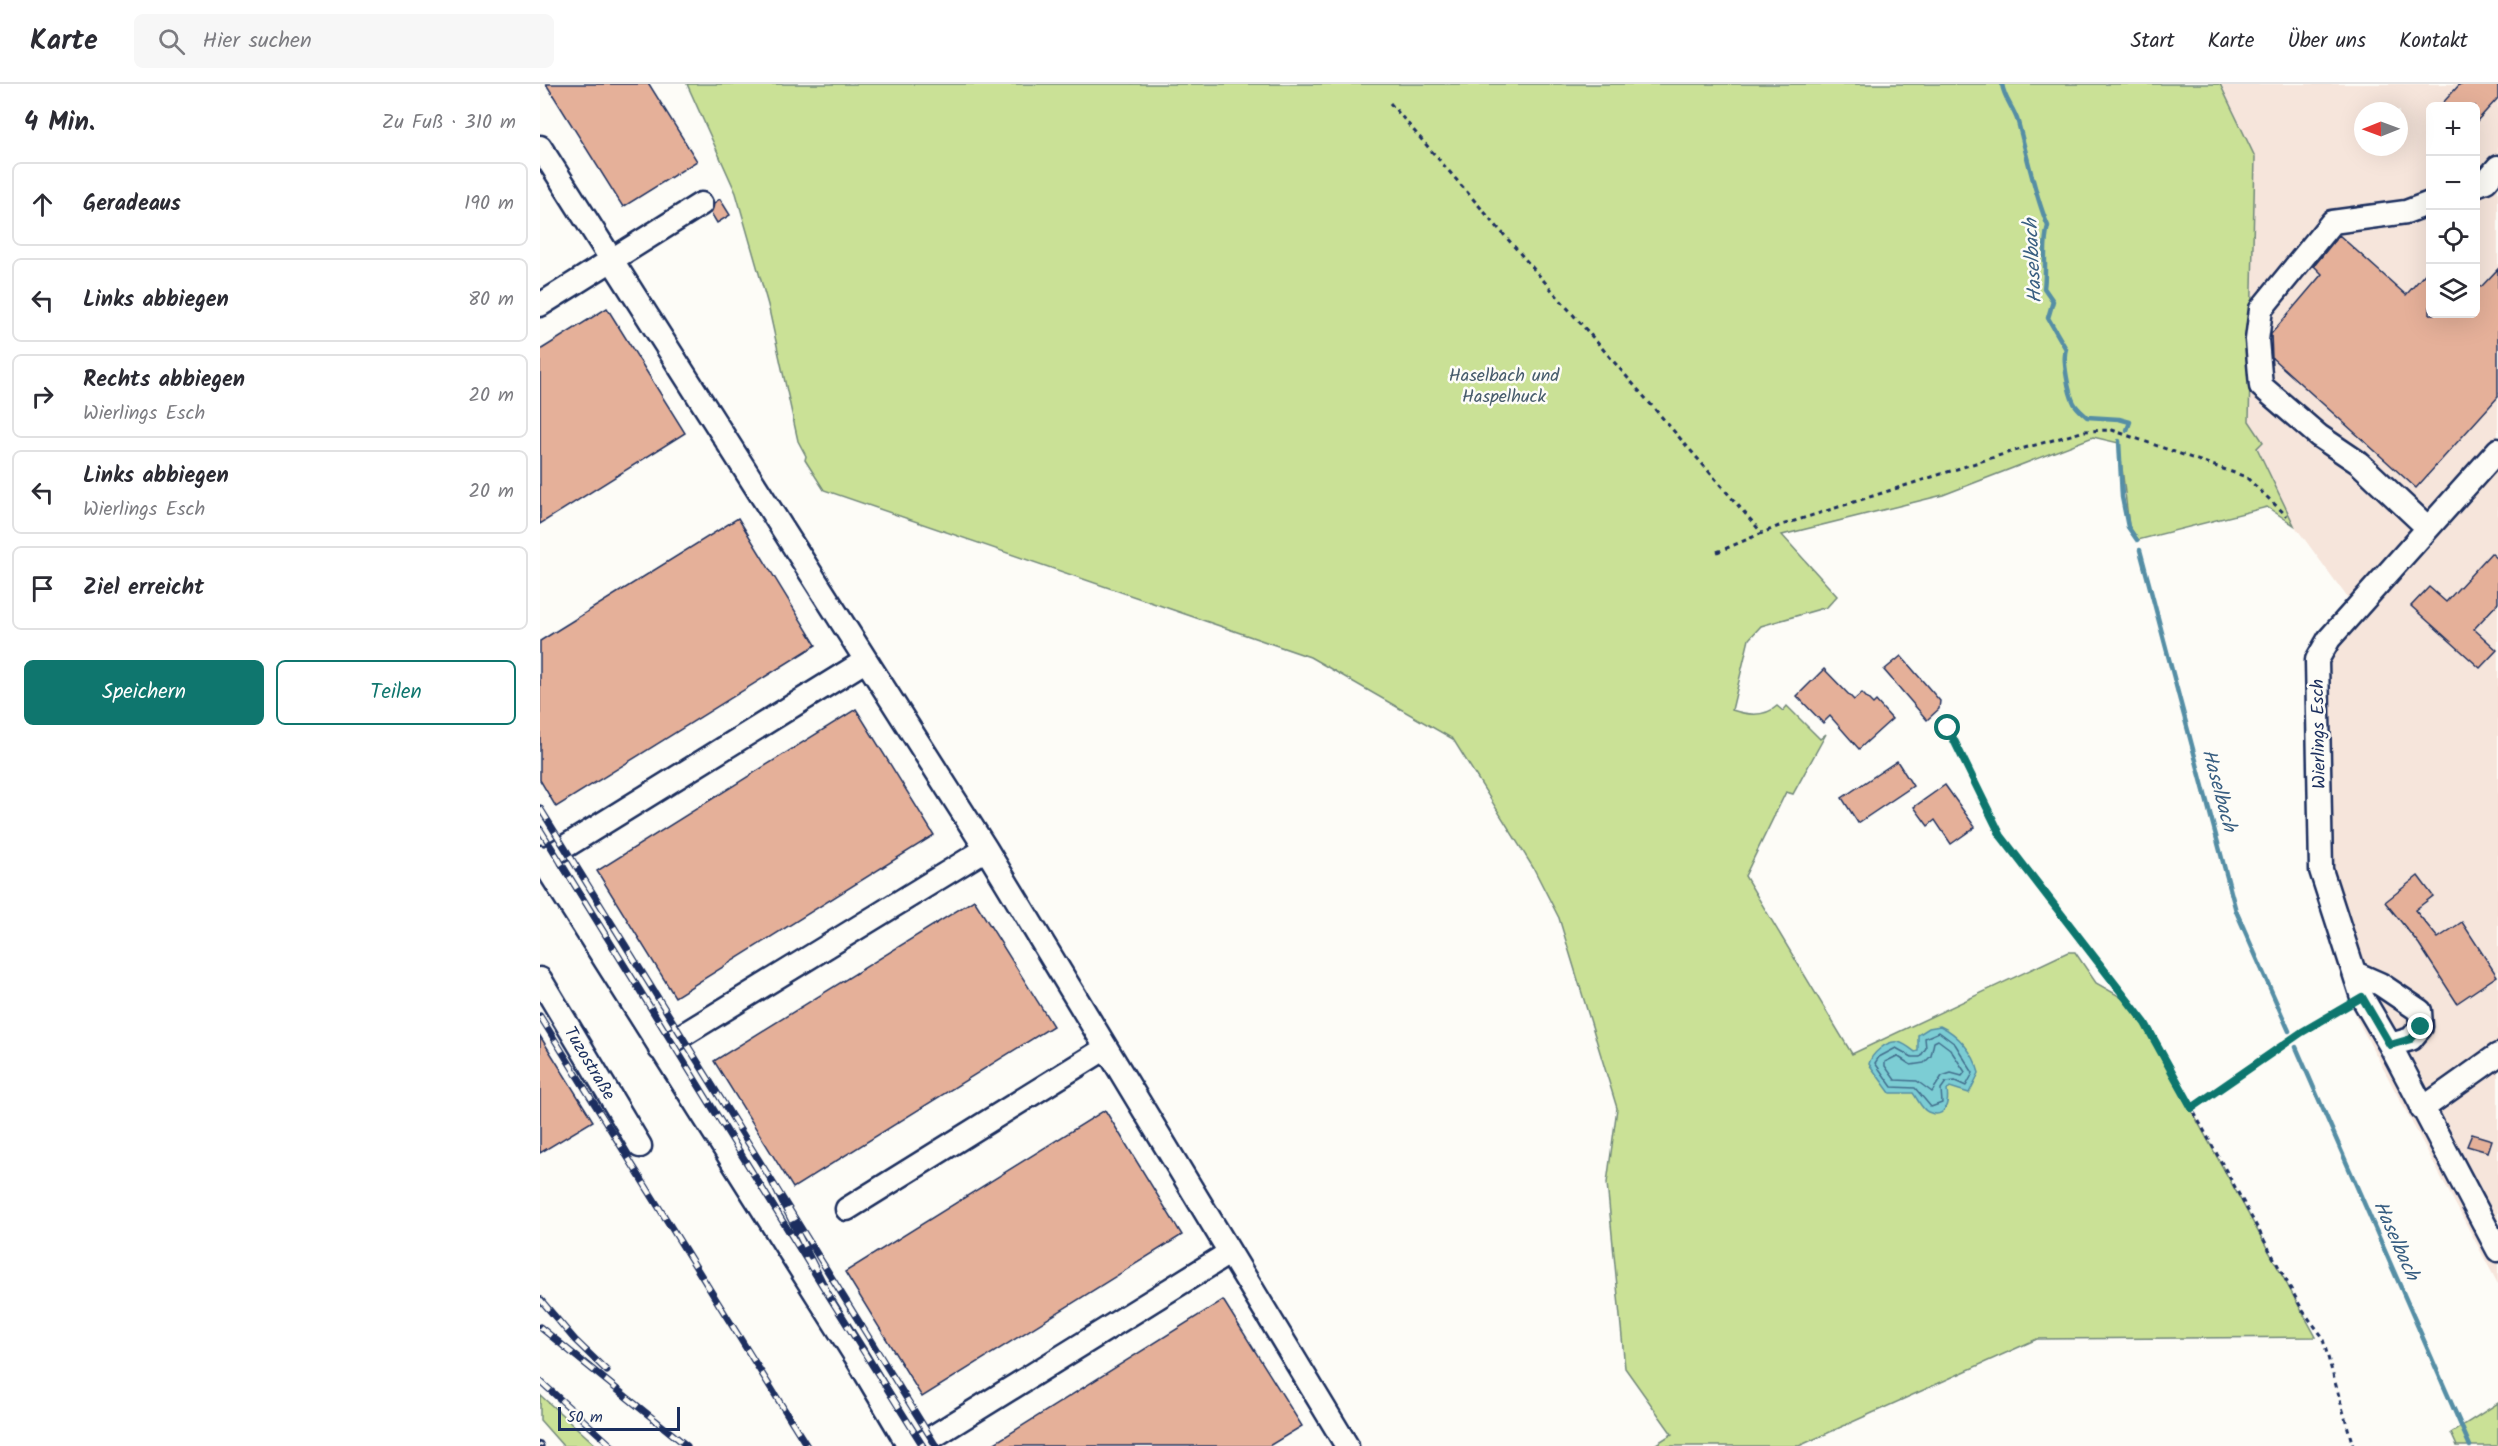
<!DOCTYPE html>
<html lang="de">
<meta charset="utf-8">
<style>
:root{--surface:#fff;--page:#f7f7f7;--text:#2b2b33;--muted:#7c7c81;--line:#e1e1e2;--accent:#0f766e}
body{margin:0;font-family:Kalam,sans-serif;background:var(--page);color:var(--text)}
.controls{position:absolute;right:18px;top:18px;display:grid;overflow:hidden;border-radius:9px;box-shadow:0 6px 24px #0002}
.controls button{width:54px;height:54px;display:grid;place-items:center;padding:0;border:0;border-bottom:2px solid var(--line);background:var(--surface);color:var(--text);font:30px sans-serif}
.compass{position:absolute;left:1814px;top:18px;width:54px;height:54px;border-radius:50%;background:var(--surface);box-shadow:0 6px 24px #0002;rotate:269deg}
.scale{position:absolute;left:18px;bottom:15px;width:122px;box-sizing:border-box;padding-left:6px;border:3px solid #1b2f5e;border-top:0;font-size:16px;line-height:21px;white-space:nowrap;color:#1b2f5e;-webkit-text-stroke:4px #fdfcf7;paint-order:stroke}
.stop{position:absolute;width:18px;height:18px;margin:-14px;border:4px solid #0f766e;border-radius:50%;background:#fff}
.stop.end{background:#0f766e;border-color:#fff;box-shadow:0 2px 6px #0008}
.list{margin:0;padding:0;list-style:none}
h2{display:flex;justify-content:space-between;align-items:center;height:78px;margin:0;padding:0 24px;font-size:26px}
h2 small{font-size:20px;font-weight:400;color:var(--muted)}
.list li{display:grid;grid-template-columns:39px 1fr auto;gap:18px;align-items:center;box-sizing:border-box;height:84px;margin:0 12px 12px;padding:0 12px;border:2px solid var(--line);border-radius:9px}
.list b{display:block;font-size:22px;white-space:nowrap}
.list p{margin:0;font-size:20px;white-space:nowrap;color:var(--muted)}
.list em{font-size:20px;font-style:normal;color:var(--muted)}
.actions{display:flex;gap:12px;padding:18px 24px}
.actions a{flex:1;padding:14px 0;border:2px solid var(--accent);border-radius:9px;text-align:center;font-size:21px;color:var(--accent)}
.actions .main{background:var(--accent);color:#fff}
.icon{flex:none;width:33px;height:33px;fill:none;stroke:currentColor;stroke-width:2;stroke-linecap:round;stroke-linejoin:round}
.map{position:relative;flex:none;width:1958px;height:1362px;overflow:hidden}
header{display:flex;align-items:center;gap:36px;box-sizing:border-box;height:84px;padding:0 30px;background:var(--surface);border-bottom:2px solid var(--line)}
header strong{font-size:28px}
nav{display:flex;gap:33px;margin-inline-start:auto;font-size:21px}
.search{width:420px;height:54px;background:var(--page);display:flex;align-items:center;gap:15px;box-sizing:border-box;padding:0 21px;border-radius:9px;color:var(--muted);font-size:22px}
main{display:flex}
aside{flex:1;background:var(--surface)}
.map>svg:first-child{display:block}
.built{fill:#f6e5db;fill-rule:evenodd}
.green{fill:#cae196;stroke:#72887a;stroke-width:1.5}
.water{fill:#7ccdd4;stroke:#558ea5;stroke-width:1.5}
.lines{fill:none;stroke-linecap:round;stroke-linejoin:round}
.shore{stroke:#426e8d;stroke-width:1.5}
.stream{stroke:#558ea5;stroke-width:4.5}
.building{fill:#e5b099;stroke:#1b2f5e;stroke-width:1.5}
.minor-casing{stroke:#1b2f5e;stroke-width:27}
.path{stroke:#1b2f5e;stroke-width:3;stroke-dasharray:4.5 4.5;stroke-linecap:butt}
.minor{stroke:#fdfcf7;stroke-width:22}
.rail-casing{stroke:#1b2f5e;stroke-width:7}
.rail{stroke:#fdfcf7;stroke-width:4.5;stroke-dasharray:14;stroke-linecap:butt}
.route{stroke:#0f766e;stroke-width:8}
.labels{text-anchor:middle;stroke-width:5;stroke-linejoin:round;paint-order:stroke}
.park-label{font-size:18px;fill:#475c6c;stroke:#fdfcf7}
.street-label{font-size:18px;fill:#1b2f5e;stroke:#fdfcf7}
.water-label{font-size:20px;font-style:italic;fill:#385e81;stroke:#fdfcf7}
</style>
<header>
<strong>Karte</strong>
<div class="search"><svg class="icon" aria-label="search" viewBox="0 0 24 24"><circle cx="10" cy="10" r="6"/><path d="M15 15l6 6"/></svg>Hier suchen</div>
<nav><a>Start</a><a>Karte</a><a>Über uns</a><a>Kontakt</a></nav>
</header>
<main>
<aside>
<h2>4 Min.<small>Zu Fuß · 310 m</small></h2>
<ul class="list">
<li><svg class="icon" aria-label="ahead" viewBox="0 0 24 24"><path d="M12 20V5M6 11l6-6 6 6"/></svg><div><b>Geradeaus</b></div><em>190 m</em></li>
<li><svg class="icon" aria-label="left" viewBox="0 0 24 24"><path d="M17 20v-9H6M10 6l-5 5 5 5"/></svg><div><b>Links abbiegen</b></div><em>80 m</em></li>
<li><svg class="icon" aria-label="right" viewBox="0 0 24 24"><path d="M7 20v-9h11M14 6l5 5-5 5"/></svg><div><b>Rechts abbiegen</b><p>Wierlings Esch</p></div><em>20 m</em></li>
<li><svg class="icon" aria-label="left" viewBox="0 0 24 24"><path d="M17 20v-9H6M10 6l-5 5 5 5"/></svg><div><b>Links abbiegen</b><p>Wierlings Esch</p></div><em>20 m</em></li>
<li><svg class="icon" aria-label="arrive" viewBox="0 0 24 24"><path d="M6 21V4h12l-3 4 3 4H6"/></svg><div><b>Ziel erreicht</b></div></li>
</ul>
<div class="actions"><a class="main">Speichern</a><a>Teilen</a></div>
</aside>
<div class="map">
<svg width="1958" height="1362" viewBox="0 0 1958 1362">
<rect width="100%" height="100%" fill="#fdfcf7"/>
<filter id="ink" filterUnits="userSpaceOnUse"><feTurbulence type="fractalNoise" baseFrequency=".0167" numOctaves="2"/><feDisplacementMap in="SourceGraphic" scale="12" xChannelSelector="R" yChannelSelector="G"/><feConvolveMatrix kernelMatrix="1 2 1 2 8 2 1 2 1" color-interpolation-filters="sRGB"/></filter>
<g filter="url(#ink)">
<!-- built -->
<path class="built" d="M1678,0H1958V1200L1818,937L1796,879L1773,787L1769,578L1813,521L1754,441L1705,338ZM1890,22H1936V230H1890ZM1823,27H1859V63H1823Z"/>
<!-- green -->
<path class="green" d="M147,0H1680L1715,73L1709,337L1723,358L1717,364L1754,441L1727,423L1598,456L1589,442L1579,359L1553,353L1403,411L1242,451L1297,512L1287,523L1221,542L1209,555L1192,626C1207,631 1225,633 1237,622L1243,627L1247,622L1280,655L1286,650L1253,710L1246,708L1205,792L1312,970L1528,868H1535L1556,899L1586,916L1599,931L1776,1253L1497,1255L1259,1362H1113L1132,1350L1085,1284L1067,1099L1077,1024L1019,834L994,785L913,655L770,573L284,406L265,376L266,372L258,357L228,221L196,109Z
M0,1311L57,1362H23L0,1336Z
M1958,1319V1362H1917L1911,1349Z"/>
<!-- water -->
<path class="water" d="M1400,942C1418,950 1434,969 1439,989L1429,1009L1410,1003L1407,1006C1409,1018 1406,1036 1388,1028C1382,1026 1377,1014 1373,1009H1350L1329,980C1331,970 1347,956 1358,958C1364,959 1370,964 1375,968L1378,967V951L1389,944Z"/>
<g class="lines">
<!-- shore -->
<path class="shore" d="M1399,948L1415,960L1433,989L1426,1002L1415,997L1406,998L1401,1005L1402,1019L1391,1023L1375,1004L1352,1003L1335,979L1339,973L1356,964L1372,973H1380L1386,964L1385,954Z
M1398,956L1410,965L1425,988L1422,992L1411,989L1402,992L1392,1008L1377,997L1355,996L1345,982V978L1357,972L1371,981L1384,979L1391,972L1394,958Z"/>
<!-- stream -->
<path class="stream" d="M1462,0C1464,15 1474,24 1478,38C1487,71 1495,112 1508,142C1502,162 1507,183 1504,204L1513,217L1508,234L1526,265C1522,275 1529,310 1534,319C1537,325 1543,329 1547,333L1579,335L1590,338L1587,346
M1579,357L1582,413L1588,443L1597,456
M1600,466L1696,827L1749,947
M1756,963L1930,1362"/>
</g>
<!-- building -->
<path class="building" d="M6,0H109L157,77L83,123Z
M1920,0H1958V14L1935,39V22H1900Z
M180,115L190,131L177,139L171,129L174,119Z
M1799,151L1866,211L1890,184V230H1935V197L1941,203L1958,185V313L1876,404L1732,274L1731,250L1782,190L1774,182Z
M67,224L145,349L0,440V266Z
M198,434L276,561L16,723L0,696V557Z
M1951,469L1958,475V519L1934,545L1957,566L1940,584L1871,522L1889,503L1906,518Z
M1361,572L1400,617L1399,625L1387,636L1344,586Z
M1284,585L1314,616L1322,609L1333,620L1336,617L1352,635L1319,665L1290,632L1283,639L1257,612Z
M316,625L394,751L135,913L57,787Z
M1357,677L1373,702L1318,739L1302,714Z
M1405,701L1435,743L1411,760L1395,736L1388,742L1374,723Z
M1878,792L1893,812L1875,826L1898,854L1922,838L1957,892L1917,919L1879,860L1845,818Z
M434,816L513,942L253,1104L174,977Z
M0,952L53,1037L0,1069Z
M565,1026L642,1151L382,1313L305,1188Z
M1932,1050L1952,1056L1948,1068L1927,1062Z
M683,1216L762,1342L729,1362H450Z"/>
<g class="lines">
<!-- minor casing -->
<g class="minor-casing">
<path id="minor" d="M0,63L446,765L807,1362
M1936,101L1946,97L1958,83
M0,221L161,120
M1888,444L1819,379L1779,352L1721,302L1717,256L1721,225L1792,138L1866,128L1890,119
M0,773L315,1271L369,1362
M2,777L325,577
M1815,889L1840,900L1880,927L1881,943L1871,955L1850,961L1822,913L1781,786L1777,576L1789,555L1958,366
M0,895L100,1062
M1850,961L1958,1166
M120,965L446,765
M1882,1025L1958,971
M307,1125L566,964
M378,1362L689,1169"/>
</g>
<!-- path -->
<path class="path" d="M850,19L1222,449
M1177,468L1239,442L1467,369L1545,347L1572,346L1706,393L1747,432
M1408,644L1461,752L1605,939L1763,1227L1782,1252L1813,1362
M1653,1024L1762,948L1807,921"/>
<!-- minor -->
<use href="#minor" class="minor"/>
<!-- rail casing -->
<g class="rail-casing">
<path id="rail" d="M0,724L230,1094
M0,745L292,1217L230,1094L396,1362
M0,932L267,1362
M0,1215L35,1256L67,1287
M292,1217L383,1362
M0,1243L147,1362
M0,1297L72,1362
M0,1360L1,1362"/>
</g>
<!-- rail -->
<use href="#rail" class="rail"/>
</g>
</g>
<g class="lines" filter="url(#ink)">
<!-- route -->
<path class="route" d="M1408,644L1461,752L1605,939L1652,1024L1762,948L1822,913L1850,961L1871,955L1881,943"/>
</g>
<g class="labels">
<!-- park labels -->
<g class="park-label">
<text x="964" y="297">Haselbach und<tspan x="964" dy="21">Haspelhuck</tspan></text>
</g>
<!-- street labels -->
<g class="street-label">
<text transform="translate(1778 650) rotate(-91)" y="6">Wierlings Esch</text>
<text transform="translate(50 979) rotate(59)" y="6">Tuzostraße</text>
</g>
<!-- water labels -->
<g class="water-label">
<text transform="translate(1492 177) rotate(-93)" y="7">Haselbach</text>
<text transform="translate(1680 706) rotate(75)" y="7">Haselbach</text>
<text transform="translate(1857 1156) rotate(66)" y="7">Haselbach</text>
</g>
</g>
</svg>
<div class="controls">
<button>+</button>
<button>−</button>
<button><svg class="icon" aria-label="locate" viewBox="0 0 24 24"><circle cx="12" cy="12" r="6"/><path d="M12 2v4M12 18v4M2 12h4M18 12h4"/></svg></button>
<button><svg class="icon" aria-label="layers" viewBox="0 0 24 24"><path d="M12 4l9 5-9 5-9-5zM3 14l9 5 9-5"/></svg></button>
</div>
<svg class="compass" viewBox="-18 -18 36 36"><path d="M0-13l5 13h-10z" fill="#e53935"/><path d="M0 13l5-13h-10z" fill="#7c7c81"/></svg>
<div class="scale">50 m</div>
<div class="stop" style="left:1408px;top:644px"></div>
<div class="stop end" style="left:1881px;top:943px"></div>
</div>
</main>
